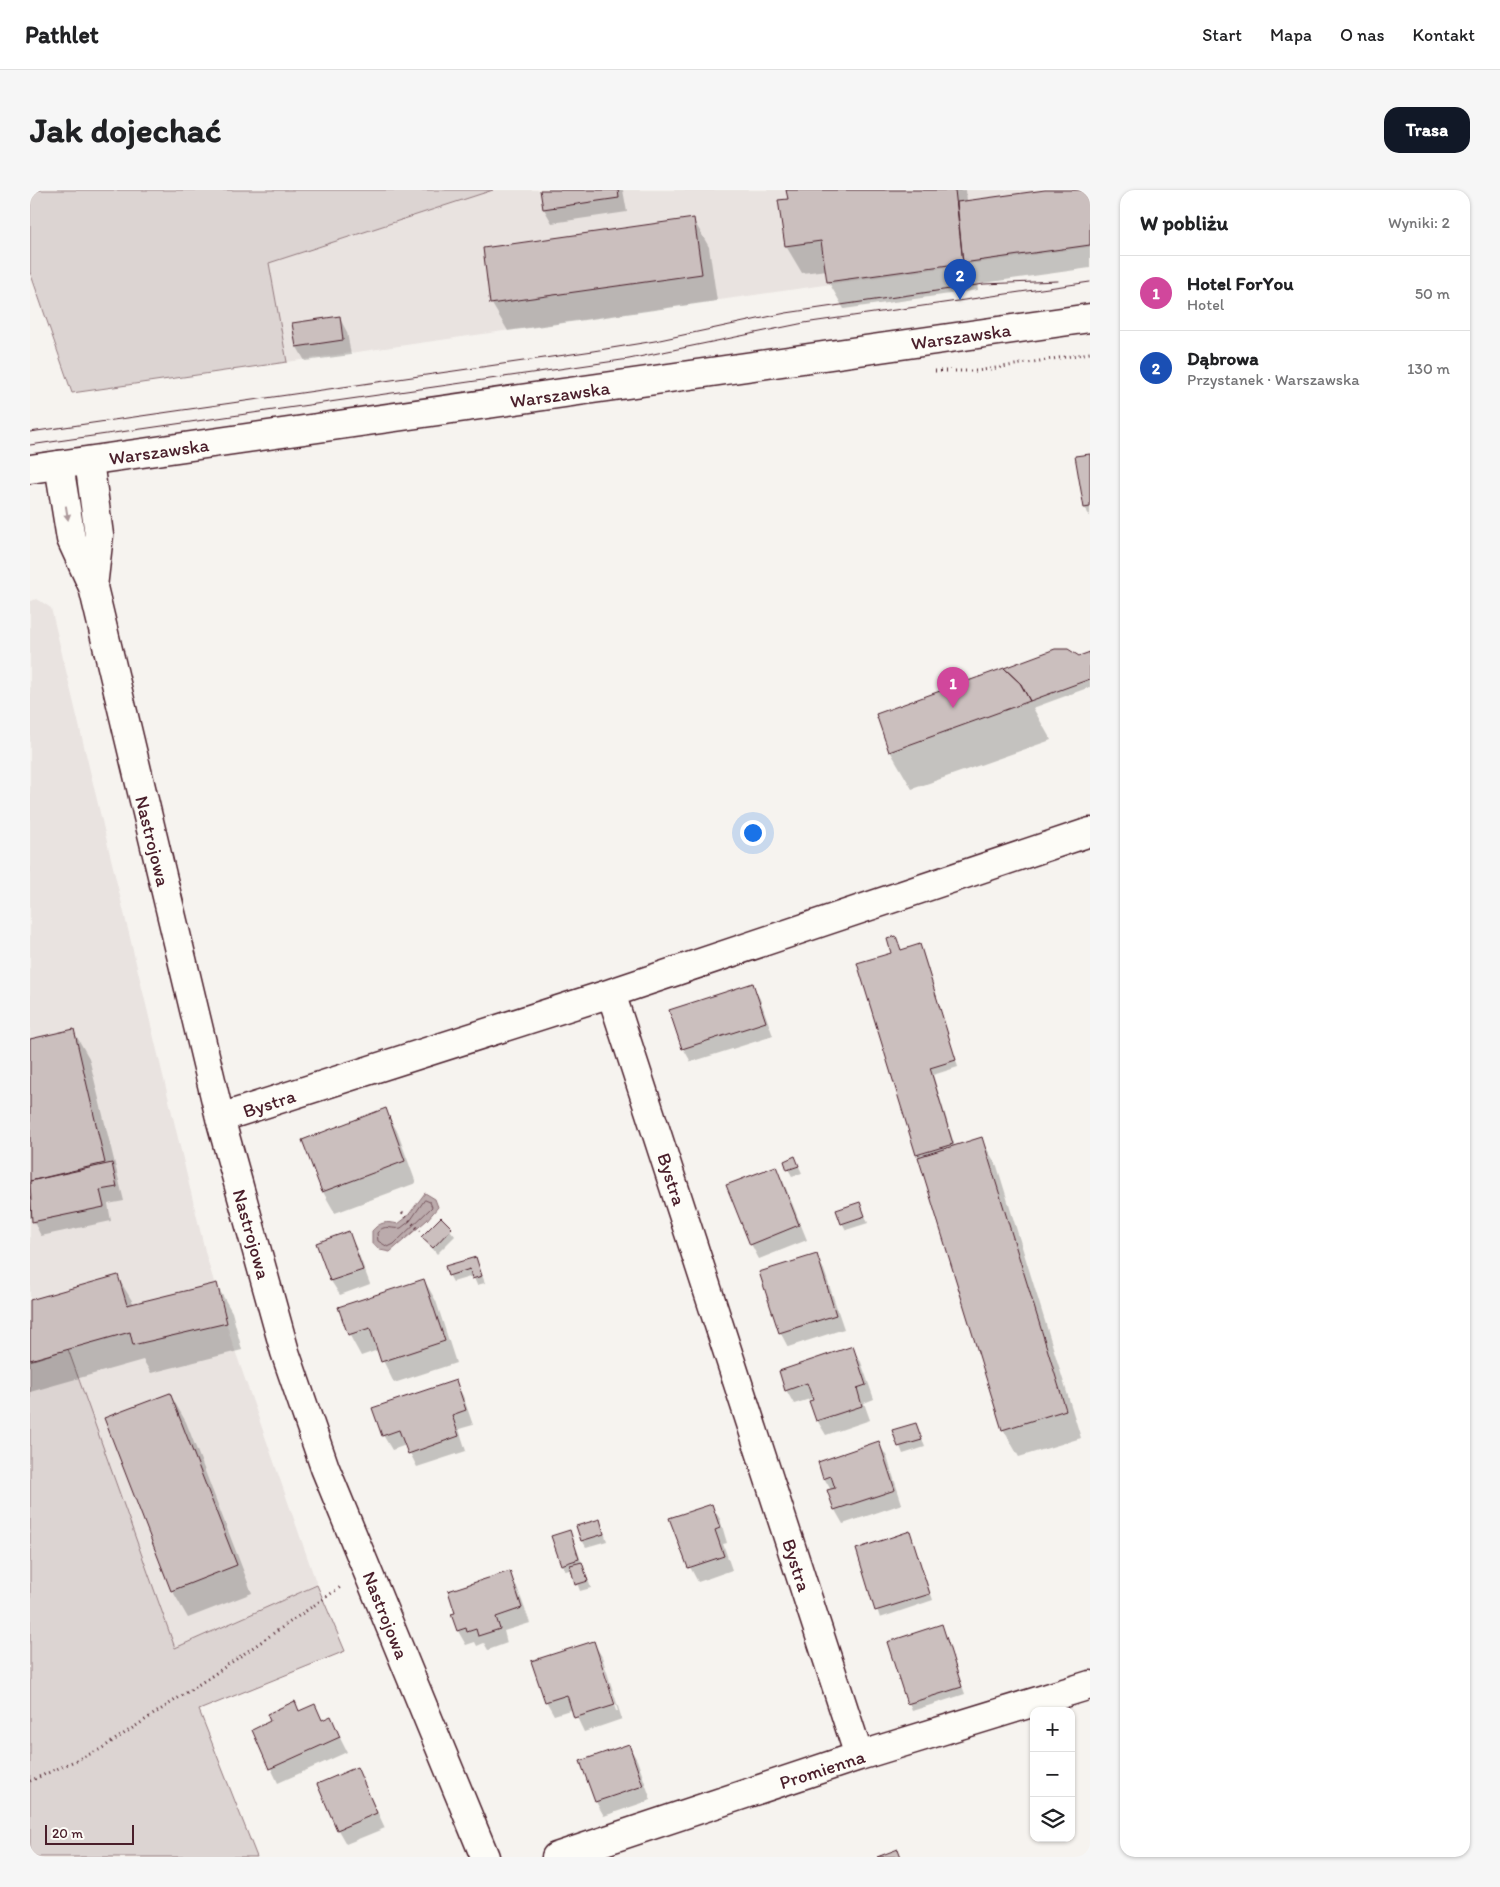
<!DOCTYPE html>
<html lang="pl">
<meta charset="utf-8">
<style>
:root{--surface:#fff;--page:#f6f6f6;--text:#202124;--muted:#757577;--line:#e0e0e0;--accent:#111827}
body{margin:0;font-family:Itim,sans-serif;background:var(--page);color:var(--text)}
.controls{position:absolute;right:15px;bottom:15px;display:grid;overflow:hidden;border-radius:10px;box-shadow:0 1px 4px #0004}
.controls button{width:45px;height:45px;display:grid;place-items:center;padding:0;border:0;border-bottom:1px solid var(--line);background:var(--surface);color:var(--text);font:25px sans-serif}
.scale{position:absolute;left:15px;bottom:12px;width:89px;box-sizing:border-box;padding-left:5px;border:2px solid #4a1f2b;border-top:0;font-size:14px;line-height:18px;white-space:nowrap;color:#4a1f2b;-webkit-text-stroke:4px #fdfcf7;paint-order:stroke}
.you{position:absolute;left:722px;top:642px;width:18px;height:18px;margin:-12px;border:4px solid #fff;border-radius:50%;background:#1a73e8;box-shadow:0 0 0 8px #1a73e833}
.badge{display:grid;place-items:center;width:32px;height:32px;border-radius:50%;background:var(--accent);color:#fff;font-size:16px;font-weight:700}
.pin{position:absolute;translate:-50% -41px;filter:drop-shadow(0 1px 2px #0008)}
.pin::after{content:'';position:absolute;top:26px;width:18px;height:15px;background:inherit;clip-path:polygon(0 0,100% 0,50% 100%)}
.list{margin:0;padding:0;list-style:none}
h2{display:flex;justify-content:space-between;align-items:center;height:65px;margin:0;padding:0 20px;font-size:21px}
h2 small{font-size:16px;font-weight:400;color:var(--muted)}
.list li{display:grid;grid-template-columns:32px 1fr auto;gap:15px;align-items:center;box-sizing:border-box;height:75px;padding:0 20px;border-top:1px solid var(--line)}
.list b{display:block;font-size:19px;white-space:nowrap}
.list p{margin:0;font-size:16px;white-space:nowrap;color:var(--muted)}
.list em{font-size:16px;font-style:normal;color:var(--muted)}
.icon{flex:none;width:28px;height:28px;fill:none;stroke:currentColor;stroke-width:2;stroke-linecap:round;stroke-linejoin:round}
.map{position:relative;flex:none;width:1060px;height:1667px;overflow:hidden;border-radius:15px}
header{display:flex;align-items:center;gap:30px;box-sizing:border-box;height:70px;padding:0 25px;background:var(--surface);border-bottom:1px solid var(--line)}
header strong{font-size:24px}
nav{display:flex;gap:28px;margin-inline-start:auto;font-size:18px}
.intro{display:flex;align-items:center;justify-content:space-between;box-sizing:border-box;height:120px;padding:0 30px}
h1{margin:0;font-size:35px}
.button{padding:12px 22px;border-radius:15px;background:var(--accent);color:#fff;font-size:18px;font-weight:700}
main{display:flex;gap:30px;padding:0 30px}
aside{flex:1;background:var(--surface);border-radius:15px;box-shadow:0 1px 4px #0004}
.map>svg:first-child{display:block}
.built{fill:#e9e3e0}
.green{fill:#dcd4d2;stroke:#937a7e}
.water{fill:#bbabac;stroke:#8e7378}
.shadow{fill:#0003;fill-rule:evenodd}
.lines{fill:none;stroke-linecap:round;stroke-linejoin:round}
.shore{stroke:#77575f;stroke-width:1}
.building{fill:#cbbfbe;stroke:#4a1f2b}
.minor-casing{stroke:#4a1f2b;stroke-width:31}
.tertiary-casing{stroke:#4a1f2b;stroke-width:31}
.path{stroke:#4a1f2b;stroke-width:3;stroke-dasharray:1 4;stroke-linecap:butt}
.minor{stroke:#fdfcf7;stroke-width:28}
.tertiary{stroke:#fdfcf7;stroke-width:28}
.tram{stroke:#4a1f2b;stroke-width:1}
.oneway{fill:#ac999b}
.labels{text-anchor:middle;stroke-width:4.5;stroke-linejoin:round;paint-order:stroke}
.street-label{font-size:19px;fill:#4a1f2b;stroke:#fdfcf7}
</style>
<header>
<strong>Pathlet</strong>
<nav><a>Start</a><a>Mapa</a><a>O nas</a><a>Kontakt</a></nav>
</header>
<div class="intro"><h1>Jak dojechać</h1><a class="button">Trasa</a></div>
<main>
<div class="map">
<svg width="1060" height="1667" viewBox="0 0 1060 1667">
<rect width="100%" height="100%" fill="#f6f3ef"/>
<filter id="ink" filterUnits="userSpaceOnUse"><feTurbulence type="fractalNoise" baseFrequency=".02" numOctaves="2"/><feDisplacementMap in="SourceGraphic" scale="10" xChannelSelector="R" yChannelSelector="G"/><feConvolveMatrix kernelMatrix="1 2 1 2 8 2 1 2 1" color-interpolation-filters="sRGB"/></filter>
<g filter="url(#ink)">
<!-- built -->
<path class="built" d="M463,0H1060V57L257,172L239,73Z
M7,409L21,418L176,1065L201,1149L287,1395L145,1458L38,1160L0,1171V411Z"/>
<!-- green -->
<path class="green" d="M0,0H463L239,73L257,172L42,203L0,82Z
M38,1159L145,1458L287,1395L315,1461L169,1520L227,1667H0V1171Z"/>
<!-- water -->
<path class="water" d="M395,1003L405,1009L408,1017L397,1030L360,1062L350,1060L342,1053V1041C350,1032 356,1031 368,1034L377,1027Z"/>
<!-- shadow -->
<path class="shadow" d="M511,0H593L597,22L522,33L514,19Z
M758,0H936L937,11L1024,0H1060V78L947,94L948,100L814,119L798,91L797,80L772,83L756,56Z
M663,29L679,57L687,111L478,141L462,114Z
M309,127L317,142L321,165L275,171L267,157Z
M1060,265V327L1055,318L1047,267Z
M1060,463V497L1003,518L1021,550L882,599L860,561L847,525ZM991,496L996,500L999,506L997,508Z
M866,747L872,761L889,755L893,762L928,877L903,885L925,957L951,949L967,976L1051,1248L989,1267L973,1239L887,964L862,764Z
M722,794L730,809L743,846L661,872L653,858Z
M43,840L59,868L94,1011L78,1014L81,1031L11,1046L2,1028H0V851Z
M355,920L367,941L386,993L305,1023L293,1002L274,950Z
M765,968L772,983L762,986L758,979Z
M745,977L753,991L777,1050L729,1069L721,1054Z
M830,1013L838,1033L816,1040L812,1033Z
M411,1029L425,1046L407,1064L393,1047Z
M318,1042L326,1057L340,1094L310,1105L301,1091L288,1053Z
M786,1065L794,1080L814,1139L758,1157L750,1142Z
M446,1068L455,1093L447,1095L443,1086L423,1092L419,1085Z
M87,1086L104,1114L186,1094L202,1122L212,1160L121,1183L113,1170L0,1202V1111Z
M394,1090L406,1111L426,1173L364,1193L348,1160L331,1166L319,1144Z
M822,1158L831,1172L844,1209L834,1213L840,1230L796,1245L787,1230L783,1208L764,1214L756,1200Z
M425,1191L433,1206L443,1235L429,1239L436,1261L387,1277L376,1255L362,1260L353,1245Z
M140,1204L156,1232L222,1403L158,1428L142,1400Z
M886,1234L895,1257L873,1264L864,1241Z
M848,1252L857,1267L872,1314L813,1334L805,1320L801,1300L794,1288Z
M681,1315L690,1329L697,1353L693,1354L702,1380L668,1392L652,1362L641,1329Z
M570,1331L577,1351L556,1357L552,1350Z
M540,1341L561,1398L550,1401L542,1379L536,1381L532,1374Z
M880,1343L903,1410L850,1428L827,1359Z
M479,1382L487,1397L500,1433L474,1441L477,1453L458,1460L454,1453L447,1456L445,1452L436,1455L428,1441Z
M911,1436L935,1504L882,1521L858,1453Z
M563,1452L572,1467L592,1529L554,1542L543,1519L524,1525L516,1511ZM568,1466H570L588,1521H586Z
M264,1513L270,1522L284,1515L293,1531L300,1528L317,1562L248,1593L223,1540L241,1532Z
M598,1555L607,1570L621,1610L574,1626L566,1612L552,1571Z
M327,1578L355,1638L316,1654L308,1640Z"/>
<g class="lines">
<!-- shore -->
<path class="shore" d="M395,1010L400,1012L402,1017L364,1054L358,1057L348,1051L347,1043C355,1033 361,1040 371,1038L380,1031Z"/>
</g>
<!-- building -->
<path class="building" d="M510,0H588L589,8L513,19Z
M756,0H925L933,73L797,92L791,51L755,56L748,10L758,9Z
M1015,0H1060V55L933,73L927,12Z
M664,28L672,84L460,114L453,58Z
M310,126L313,150L266,157L262,133Z
M1060,264V317L1054,318L1045,266Z
M1025,459H1038L1049,466L1060,462V489L1000,511L991,494L974,478Z
M974,478L990,493L1000,511L859,562L846,524Z
M866,746L871,760L890,754L926,870L900,878L923,954L886,965L827,773L861,763L857,749Z
M723,793L736,832L652,859L639,820Z
M44,839L75,973L0,991V849Z
M356,918L375,971L292,1002L272,950Z
M952,947L1036,1220L972,1240L888,967Z
M765,966L769,976L757,980L754,971Z
M82,973L87,997L70,1000L74,1017L2,1032L0,991Z
M746,976L769,1035L720,1055L696,995Z
M830,1012L835,1026L811,1034L806,1020Z
M411,1027L422,1038L403,1058L391,1047Z
M319,1041L333,1080L300,1091L286,1053Z
M787,1064L806,1125L749,1143L729,1082Z
M446,1067L452,1086L442,1089L440,1079L418,1086L415,1076Z
M88,1085L97,1115L187,1093L197,1133L103,1155L100,1142L0,1170V1110Z
M394,1089L415,1151L351,1172L340,1138L318,1145L308,1117Z
M823,1156L836,1195L827,1198L832,1216L786,1231L779,1211L783,1210L777,1193L755,1201L749,1181Z
M426,1190L436,1220L422,1225L429,1246L378,1264L369,1240L352,1246L342,1218Z
M140,1203L207,1375L141,1401L74,1228Z
M886,1233L892,1250L868,1257L862,1240Z
M849,1251L865,1300L804,1320L797,1300L805,1298L801,1286L793,1289L788,1272Z
M682,1314L690,1338L685,1340L694,1366L658,1378L639,1328Z
M570,1329L574,1344L551,1351L546,1336Z
M540,1340L549,1369L531,1375L521,1346Z
M880,1341L900,1404L845,1421L826,1359Z
M552,1372L558,1391L545,1395L540,1375Z
M480,1381L492,1418L466,1427L470,1439L448,1446L446,1439L437,1442L436,1438L427,1441L421,1424L425,1423L418,1401Z
M912,1434L932,1497L877,1514L857,1452Z
M564,1451L585,1515L544,1528L537,1505L515,1512L501,1471Z
M265,1511L269,1521L285,1514L292,1530L301,1526L310,1547L239,1579L222,1540L240,1531L237,1524Z
M599,1554L613,1596L565,1612L550,1571Z
M327,1577L347,1623L307,1640L287,1594Z
M868,1659L871,1667H847Z"/>
<g class="lines">
<!-- minor casing -->
<g class="minor-casing">
<path id="minor" d="M59,271L69,345L63,397
M29,275L41,349L63,397L190,928L255,1162L295,1278L455,1667
M581,803L1060,642
M190,928L581,803L829,1566
M526,1667L829,1566L1060,1495"/>
</g>
<!-- tertiary casing -->
<g class="tertiary-casing">
<path id="tertiary" d="M0,279L1060,128"/>
</g>
<!-- path -->
<path class="path" d="M905,181H947L1060,163
M372,1023L390,1041
M0,1591L71,1559L186,1483L312,1396"/>
<!-- minor -->
<use href="#minor" class="minor"/>
<!-- tertiary -->
<use href="#tertiary" class="tertiary"/>
<!-- tram -->
<path class="tram" d="M0,242L563,161L625,151L756,123L954,94L1028,91
M0,255L599,169L774,133L1060,92"/>
</g>
<!-- one-way arrows -->
<defs><path id="oneway-solid" d="M-6-.8H1V-3.2L6.5 0L1 3.2V.8H-6Z" transform="scale(1.25)"/></defs>
<use class="oneway" href="#oneway-solid" transform="translate(37 323) rotate(81)"/>
</g>
<g class="labels">
<!-- street labels -->
<g class="street-label">
<text transform="translate(931 146) rotate(-8)" y="7">Warszawska</text>
<text transform="translate(530 204) rotate(-8)" y="7">Warszawska</text>
<text transform="translate(129 261) rotate(-8)" y="7">Warszawska</text>
<text transform="translate(123 651) rotate(76)" y="7">Nastrojowa</text>
<text transform="translate(239 913) rotate(-18)" y="7">Bystra</text>
<text transform="translate(642 989) rotate(72)" y="7">Bystra</text>
<text transform="translate(222 1044) rotate(74)" y="7">Nastrojowa</text>
<text transform="translate(767 1375) rotate(72)" y="7">Bystra</text>
<text transform="translate(356 1425) rotate(68)" y="7">Nastrojowa</text>
<text transform="translate(792 1579) rotate(-18)" y="7">Promienna</text>
</g>
</g>
</svg>
<div class="controls">
<button>+</button>
<button>−</button>
<button><svg class="icon" aria-label="layers" viewBox="0 0 24 24"><path d="M12 4l9 5-9 5-9-5zM3 14l9 5 9-5"/></svg></button>
</div>
<div class="scale">20 m</div>
<div class="you"></div>
<div class="pin badge" style="left:923px;top:518px;background:#d1479c">1</div>
<div class="pin badge" style="left:930px;top:110px;background:#1a4fb4">2</div>
</div>
<aside>
<h2>W pobliżu<small>Wyniki: 2</small></h2>
<ul class="list">
<li><span class="badge" style="background:#d1479c">1</span><div><b>Hotel ForYou</b><p>Hotel</p></div><em>50 m</em></li>
<li><span class="badge" style="background:#1a4fb4">2</span><div><b>Dąbrowa</b><p>Przystanek · Warszawska</p></div><em>130 m</em></li>
</ul>
</aside>
</main>
